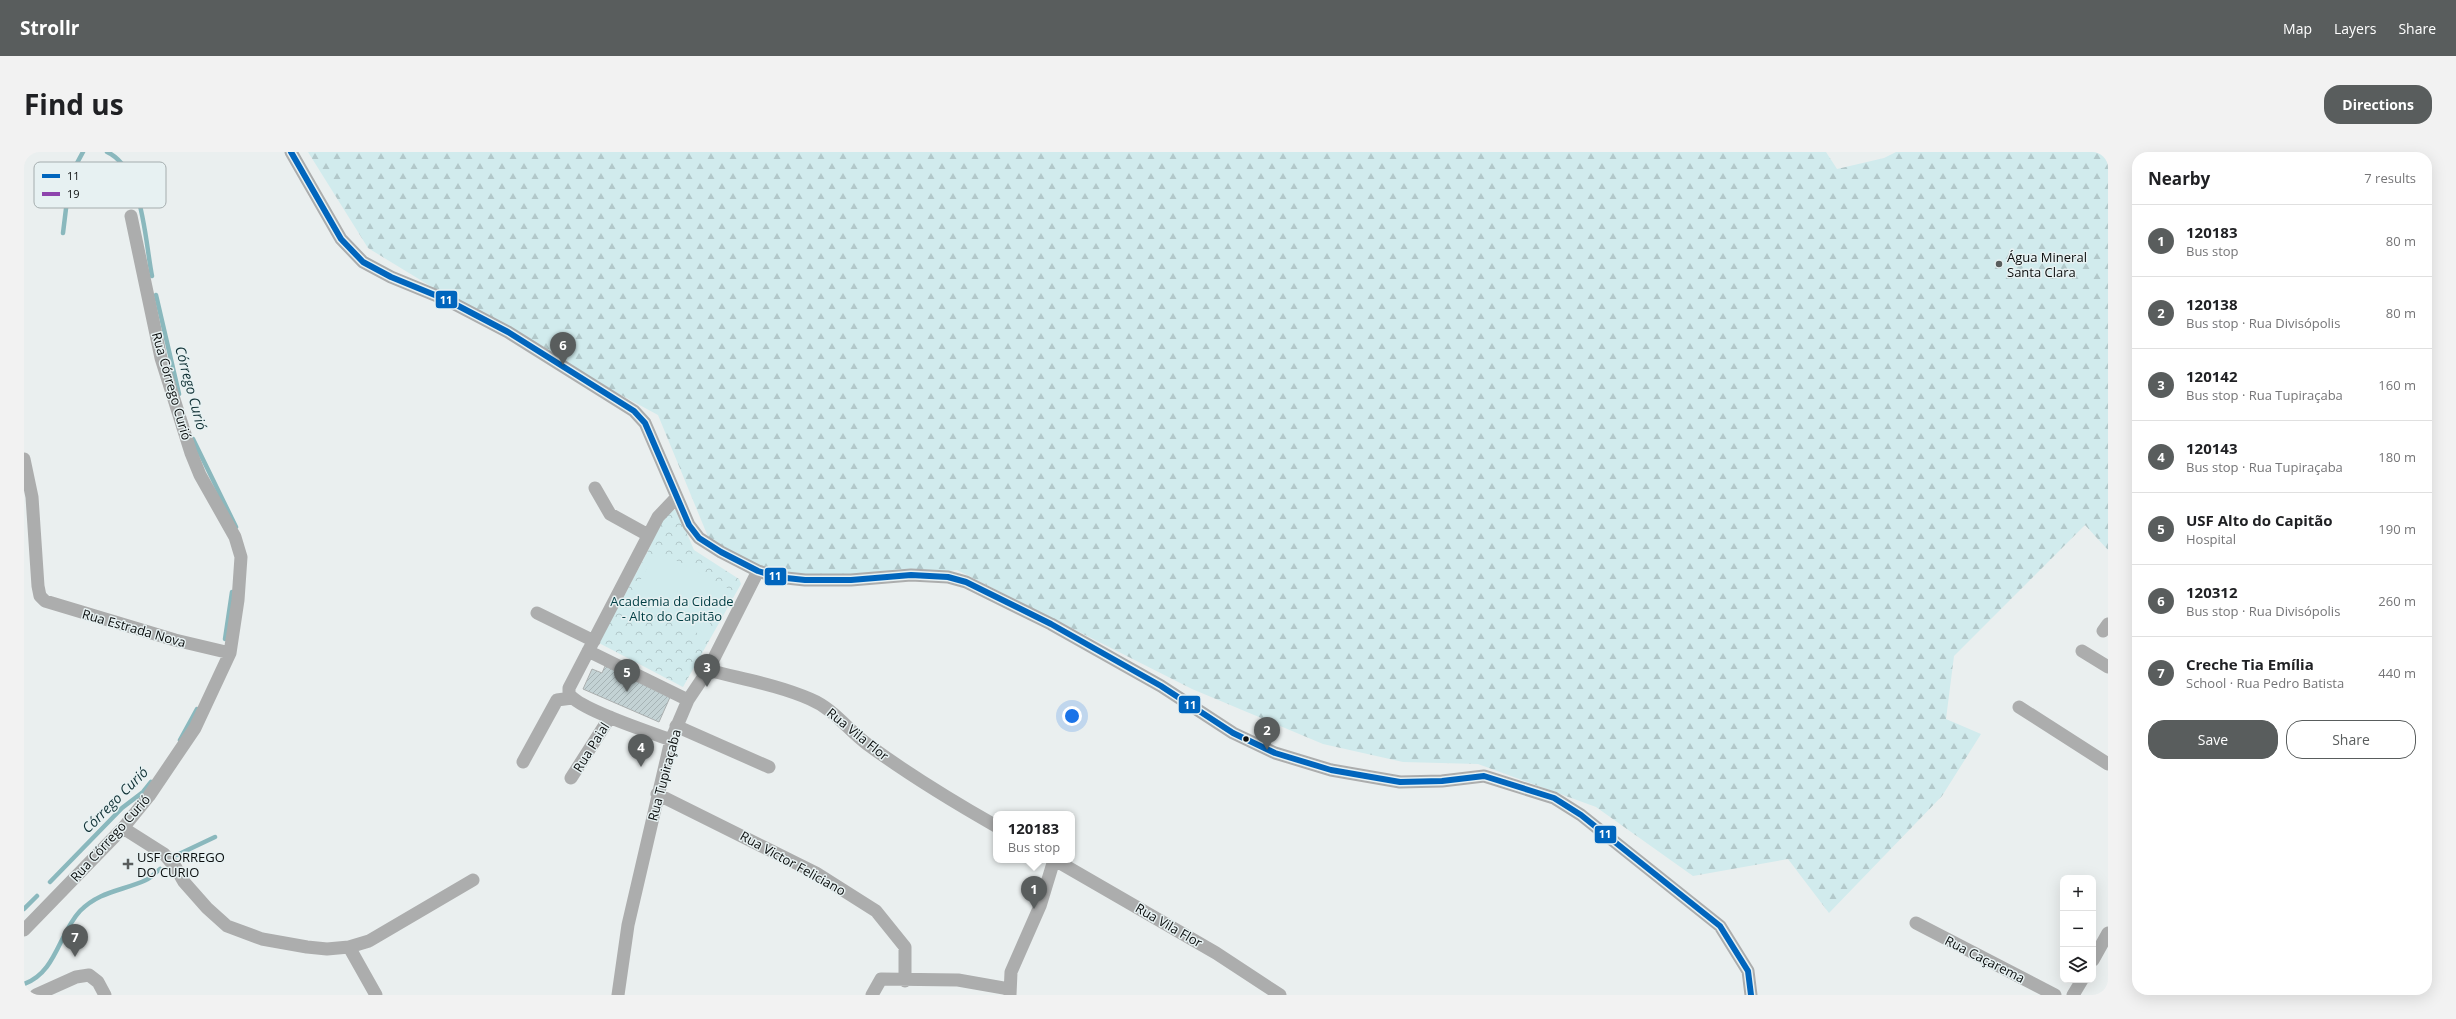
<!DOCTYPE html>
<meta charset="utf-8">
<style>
:root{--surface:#fff;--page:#f2f2f2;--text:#202124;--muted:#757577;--line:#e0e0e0;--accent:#595d5d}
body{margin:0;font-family:"Open Sans",sans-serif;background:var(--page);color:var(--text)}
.controls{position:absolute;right:12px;bottom:12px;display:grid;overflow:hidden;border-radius:8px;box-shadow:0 4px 16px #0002}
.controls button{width:36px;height:36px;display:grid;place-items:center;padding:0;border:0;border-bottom:1px solid var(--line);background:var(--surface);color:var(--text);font:20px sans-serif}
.you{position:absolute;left:1048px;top:564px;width:14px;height:14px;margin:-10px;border:3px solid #fff;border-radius:50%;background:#1a73e8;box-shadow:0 0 0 6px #1a73e833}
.badge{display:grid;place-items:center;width:26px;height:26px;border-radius:50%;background:var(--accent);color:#fff;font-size:13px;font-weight:700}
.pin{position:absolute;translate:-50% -33px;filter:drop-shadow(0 1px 2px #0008)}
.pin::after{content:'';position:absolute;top:21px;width:14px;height:12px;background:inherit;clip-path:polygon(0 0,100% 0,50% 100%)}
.popup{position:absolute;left:969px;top:659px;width:82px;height:52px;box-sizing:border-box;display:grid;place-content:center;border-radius:8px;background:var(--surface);filter:drop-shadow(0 1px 3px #0005);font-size:13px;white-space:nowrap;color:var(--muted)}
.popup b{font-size:15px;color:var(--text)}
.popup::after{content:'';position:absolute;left:50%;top:100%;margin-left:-8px;border:8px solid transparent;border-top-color:var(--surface)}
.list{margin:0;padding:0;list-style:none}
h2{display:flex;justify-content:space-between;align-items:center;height:52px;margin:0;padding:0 16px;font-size:17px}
h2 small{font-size:13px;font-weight:400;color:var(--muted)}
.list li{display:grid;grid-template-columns:26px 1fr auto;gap:12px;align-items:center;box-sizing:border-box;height:72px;padding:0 16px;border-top:1px solid var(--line)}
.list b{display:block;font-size:15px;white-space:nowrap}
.list p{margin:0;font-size:13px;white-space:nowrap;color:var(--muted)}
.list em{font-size:13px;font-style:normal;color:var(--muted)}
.actions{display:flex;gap:8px;padding:12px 16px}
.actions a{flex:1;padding:9px 0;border:1px solid var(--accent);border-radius:16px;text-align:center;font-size:14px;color:var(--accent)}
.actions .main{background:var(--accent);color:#fff}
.icon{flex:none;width:22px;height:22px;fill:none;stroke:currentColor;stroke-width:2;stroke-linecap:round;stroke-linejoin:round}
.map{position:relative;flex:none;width:2084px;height:843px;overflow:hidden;border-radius:16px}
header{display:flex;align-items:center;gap:24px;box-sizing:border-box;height:56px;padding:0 20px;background:var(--accent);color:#fff}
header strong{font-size:19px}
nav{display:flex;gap:22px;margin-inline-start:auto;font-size:14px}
.intro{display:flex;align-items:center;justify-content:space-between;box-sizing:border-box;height:96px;padding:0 24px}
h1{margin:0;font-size:28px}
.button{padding:10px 18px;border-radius:16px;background:var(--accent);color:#fff;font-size:14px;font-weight:700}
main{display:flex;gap:24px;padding:0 24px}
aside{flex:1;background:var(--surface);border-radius:16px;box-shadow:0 4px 16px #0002}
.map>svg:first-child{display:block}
.forest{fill:url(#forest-firs)}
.park{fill:url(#park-crowns)}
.garden{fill:#d1ebed}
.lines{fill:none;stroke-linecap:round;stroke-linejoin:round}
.stream{stroke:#8ab8bd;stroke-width:4.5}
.building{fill:url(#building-hatch);stroke:#abafaf}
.street{stroke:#acadad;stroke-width:13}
.bus-1-casing{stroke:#e7f1f2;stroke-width:9}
.bus-1{stroke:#0065bd;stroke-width:6}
.poi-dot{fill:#595d5d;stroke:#e7f1f2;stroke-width:1.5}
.bus-dot{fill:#0b0e0e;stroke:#e7f1f2;stroke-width:1.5}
.labels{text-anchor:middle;stroke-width:3;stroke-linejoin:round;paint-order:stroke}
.poi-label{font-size:13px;fill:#0b0e0e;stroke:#e7f1f2;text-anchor:start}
.street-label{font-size:13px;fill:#0b0e0e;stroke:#e7f1f2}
.park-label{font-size:13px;fill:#003e44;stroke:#e7f1f2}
.water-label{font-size:14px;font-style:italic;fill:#0e2f33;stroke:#e7f1f2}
.key{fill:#e7f1f2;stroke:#a5adae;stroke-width:1}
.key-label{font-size:11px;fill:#0b0e0e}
.line-badge{stroke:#e7f1f2;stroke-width:1.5}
.badge-label{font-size:11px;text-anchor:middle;font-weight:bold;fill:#fff}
</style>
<header>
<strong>Strollr</strong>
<nav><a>Map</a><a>Layers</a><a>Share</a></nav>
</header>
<div class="intro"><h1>Find us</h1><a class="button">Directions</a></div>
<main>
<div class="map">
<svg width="2084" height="843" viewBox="0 0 2084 843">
<defs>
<pattern id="forest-firs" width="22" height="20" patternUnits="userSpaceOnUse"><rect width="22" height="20" fill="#d1ebed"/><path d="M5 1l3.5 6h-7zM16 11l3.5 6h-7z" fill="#b2c8ca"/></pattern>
<pattern id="park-crowns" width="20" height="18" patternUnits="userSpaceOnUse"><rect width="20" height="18" fill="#d1ebed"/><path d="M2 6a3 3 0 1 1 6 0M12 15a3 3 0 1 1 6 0" fill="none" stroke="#b2c8ca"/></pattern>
<pattern id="building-hatch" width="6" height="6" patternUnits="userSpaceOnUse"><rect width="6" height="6" fill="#c3d2d4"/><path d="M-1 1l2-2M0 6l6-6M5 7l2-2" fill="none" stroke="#a6b3b5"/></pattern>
</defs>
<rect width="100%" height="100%" fill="#eaefef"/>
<!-- forest -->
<path class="forest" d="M284,0H1802L1813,17L1860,6L1872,0H2084V398L2061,373L1930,504L1922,567L1957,582L1918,644L1805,761L1764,707L1669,724L1572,655L1454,612L1379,610L1299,592L1168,537L933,418L824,431L755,430L687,392L634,263L493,187L344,96Z"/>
<!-- park -->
<path class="park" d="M648,358H653L670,398L715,427L717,432L659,535L575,491L626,395L633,375Z"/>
<!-- garden -->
<path class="garden" d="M633,398L705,437L679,484L607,445Z"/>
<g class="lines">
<!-- stream -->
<path class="stream" d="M83,0C119,16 121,89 128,124
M39,81L46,24L59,0
M132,143L155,242
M169,287L212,375
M201,487L208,440
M156,588L173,557
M153,703L191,685
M26,730L98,656L119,640L127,630
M0,757L13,744
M0,832C32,821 35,781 56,759C76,739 98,739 122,728C127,726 132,720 136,717"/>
</g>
<!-- building -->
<path class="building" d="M581,514L647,543L635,570L559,537L568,517L578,521Z"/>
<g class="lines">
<!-- street -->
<path class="street" d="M267,0L317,87L339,110L367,125L423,148L484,180L610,259L621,271L665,373L675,386L697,400L734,419L753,425L781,428H827L887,423L924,425L942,430L1027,472L1137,534L1209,581L1251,601L1307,618L1376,630L1418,629L1460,624L1530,646L1557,663L1696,774L1724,819L1727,843
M0,307L8,345L14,434L16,444L21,449L151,488L206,501
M571,336L586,362L624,383
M513,461L570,489
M2079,479L2084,472
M564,499L664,548
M2058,499L2084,515
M684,518C718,527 754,533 786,547C810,557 823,577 843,592C884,622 928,649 972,674
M1995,555L2084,612
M652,574L745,615
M647,588C626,580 556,558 545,542V536L634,365L652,346
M499,610L533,548L548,546
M547,626L586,565
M633,642L792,721L852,759L881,795V829
M99,676L140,702L152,716L160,730L183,756L203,774L238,787L283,795L303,797L325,795L345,789L449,728
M1031,708L1192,801L1256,843
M1892,771L2031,843
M0,778L99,676L125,644L171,576L206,501L214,448L217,405L211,385L176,323L167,301L137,206L107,64
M325,795L352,843
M2069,808L2084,781
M12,843L52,825L65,823L74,830L81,843
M594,843L604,773L647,588L664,548L684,518L734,419
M848,843L857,827L934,828L985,837
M986,843L987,820L1016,754L1030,708
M2049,843L2058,828"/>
<!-- bus-1 casing -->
<g class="bus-1-casing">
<path id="bus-1" d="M267,0L317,87L339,110L367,125L423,148L484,180L610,259L621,271L665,373L675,386L697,400L734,419L753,425L781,428H827L887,423L924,425L942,430L1027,472L1137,534L1209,581L1251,601L1307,618L1376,630L1418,629L1460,624L1530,646L1557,663L1696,774L1724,819L1727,843"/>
</g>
<!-- bus-1 -->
<use href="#bus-1" class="bus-1"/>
</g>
<!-- markers -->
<g class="poi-dot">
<circle cx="1975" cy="112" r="4"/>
<path d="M102 706h4v4h4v4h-4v4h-4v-4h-4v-4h4z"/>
</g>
<circle class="bus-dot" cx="1222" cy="587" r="3.5"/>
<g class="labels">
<!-- poi labels -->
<g class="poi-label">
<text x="1983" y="110">Água Mineral<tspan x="1983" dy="15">Santa Clara</tspan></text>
<text x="113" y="710">USF CORREGO<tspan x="113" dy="15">DO CURIO</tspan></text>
</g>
<!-- street labels -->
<g class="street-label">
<text transform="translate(148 234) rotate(74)" y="5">Rua Córrego Curió</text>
<text transform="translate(110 476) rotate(16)" y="5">Rua Estrada Nova</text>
<text transform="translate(834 582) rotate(39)" y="5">Rua Vila Flor</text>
<text transform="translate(567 595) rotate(-58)" y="5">Rua Paial</text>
<text transform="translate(640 623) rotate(-75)" y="5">Rua Tupiraçaba</text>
<text transform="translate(86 686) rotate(-48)" y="5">Rua Córrego Curió</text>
<text transform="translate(769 711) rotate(29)" y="5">Rua Victor Feliciano</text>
<text transform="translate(1145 773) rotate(30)" y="5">Rua Vila Flor</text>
<text transform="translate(1961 807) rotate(27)" y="5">Rua Caçarema</text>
</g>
<!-- park labels -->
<g class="park-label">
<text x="648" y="454">Academia da Cidade<tspan x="648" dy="15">- Alto do Capitão</tspan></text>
</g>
<!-- water labels -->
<g class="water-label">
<text transform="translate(167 236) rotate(75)" y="5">Córrego Curió</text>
<text transform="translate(91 648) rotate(-45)" y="5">Córrego Curió</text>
</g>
</g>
<!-- legend -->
<rect x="10" y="10" width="132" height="46" rx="6" class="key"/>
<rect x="18" y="22" width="18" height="4" fill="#0065bd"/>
<rect x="18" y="40" width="18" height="4" fill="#8e44ad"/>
<g class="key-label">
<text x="43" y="28">11</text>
<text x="43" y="46">19</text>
</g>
<g class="line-badge">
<rect x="411" y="138" width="23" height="19" rx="4" fill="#0065bd"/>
<rect x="740" y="415" width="23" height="19" rx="4" fill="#0065bd"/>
<rect x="1154" y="543" width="23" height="19" rx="4" fill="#0065bd"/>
<rect x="1570" y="673" width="23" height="19" rx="4" fill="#0065bd"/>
</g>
<g class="badge-label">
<text x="422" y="152">11</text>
<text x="751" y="428">11</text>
<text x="1166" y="557">11</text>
<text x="1581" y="686">11</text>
</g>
</svg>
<div class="controls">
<button>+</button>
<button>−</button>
<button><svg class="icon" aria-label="layers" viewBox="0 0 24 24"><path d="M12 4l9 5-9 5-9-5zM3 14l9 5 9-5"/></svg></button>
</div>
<div class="you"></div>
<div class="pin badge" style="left:1010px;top:757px">1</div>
<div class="popup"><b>120183</b>Bus stop</div>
<div class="pin badge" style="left:1243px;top:598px">2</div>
<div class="pin badge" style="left:683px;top:535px">3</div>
<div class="pin badge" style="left:617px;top:615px">4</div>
<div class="pin badge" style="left:603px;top:540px">5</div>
<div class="pin badge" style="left:539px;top:213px">6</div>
<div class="pin badge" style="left:51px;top:805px">7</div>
</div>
<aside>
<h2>Nearby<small>7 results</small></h2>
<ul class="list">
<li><span class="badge">1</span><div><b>120183</b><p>Bus stop</p></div><em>80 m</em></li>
<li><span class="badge">2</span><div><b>120138</b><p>Bus stop · Rua Divisópolis</p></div><em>80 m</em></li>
<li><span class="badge">3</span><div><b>120142</b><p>Bus stop · Rua Tupiraçaba</p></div><em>160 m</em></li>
<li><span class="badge">4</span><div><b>120143</b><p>Bus stop · Rua Tupiraçaba</p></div><em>180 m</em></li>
<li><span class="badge">5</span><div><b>USF Alto do Capitão</b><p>Hospital</p></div><em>190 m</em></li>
<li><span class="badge">6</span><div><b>120312</b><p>Bus stop · Rua Divisópolis</p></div><em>260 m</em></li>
<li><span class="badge">7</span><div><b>Creche Tia Emília</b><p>School · Rua Pedro Batista</p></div><em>440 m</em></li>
</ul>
<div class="actions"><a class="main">Save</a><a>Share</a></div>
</aside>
</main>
